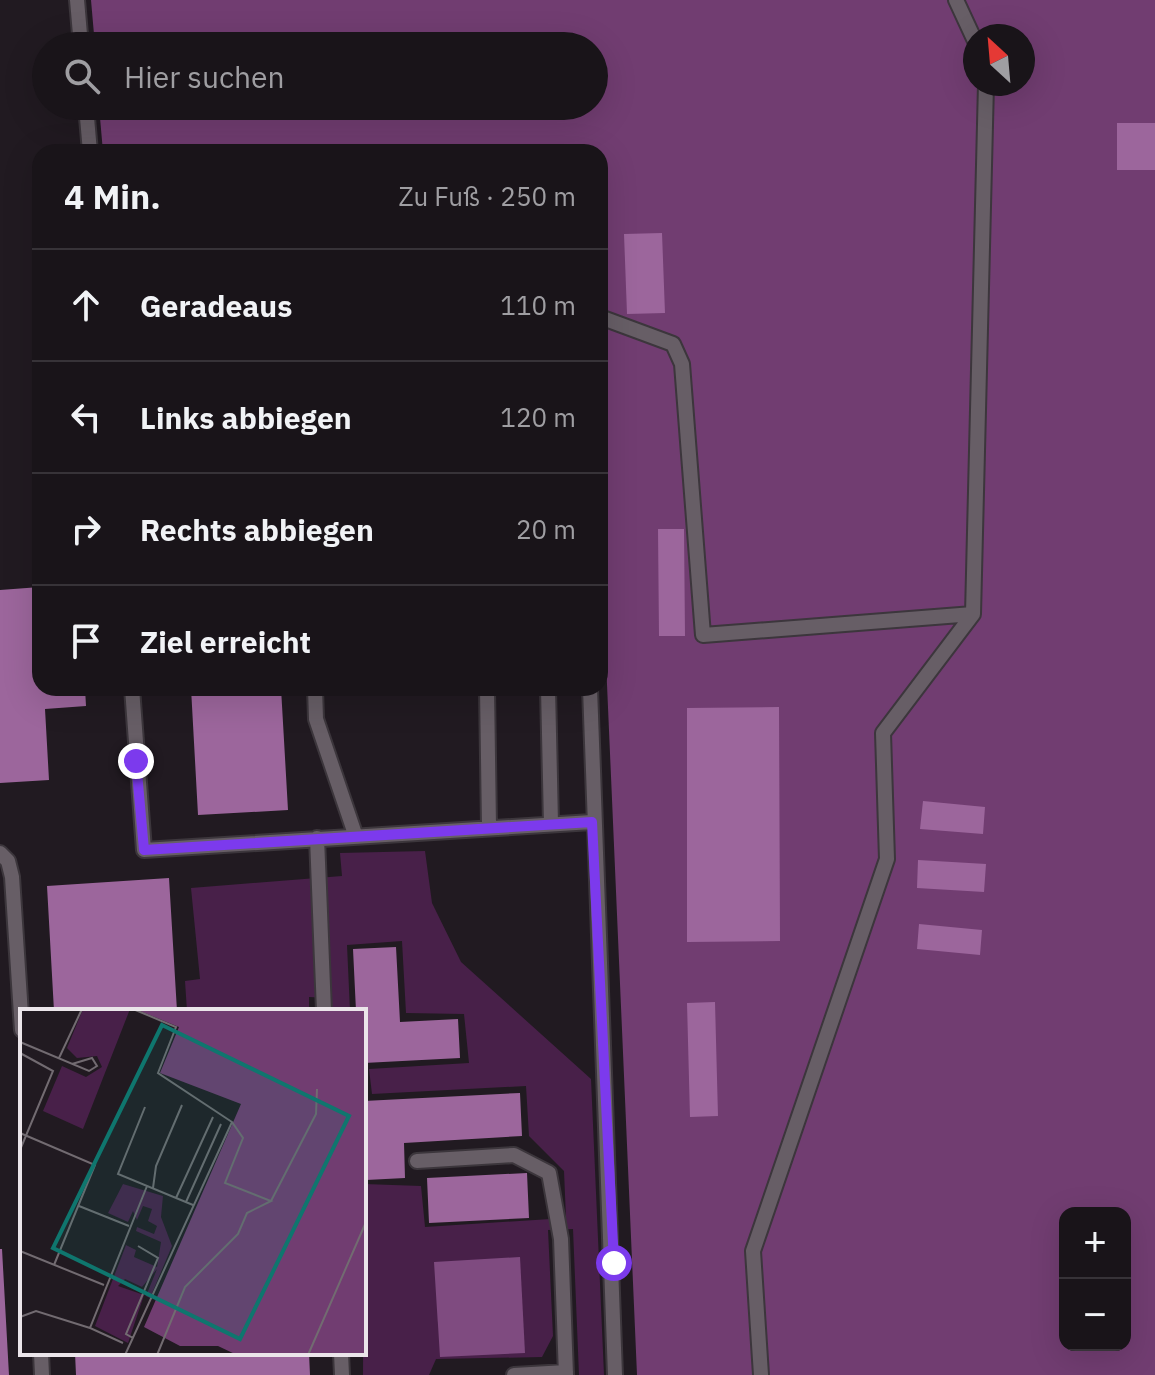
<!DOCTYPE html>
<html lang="de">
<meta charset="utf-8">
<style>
:root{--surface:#191419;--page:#262126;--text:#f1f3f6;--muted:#9f9ea2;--line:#373338}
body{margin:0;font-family:"IBM Plex Sans",sans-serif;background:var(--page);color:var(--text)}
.controls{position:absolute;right:24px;bottom:24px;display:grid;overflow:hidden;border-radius:16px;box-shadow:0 8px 32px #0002}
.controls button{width:72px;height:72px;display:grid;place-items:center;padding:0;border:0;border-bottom:2px solid var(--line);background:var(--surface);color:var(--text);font:40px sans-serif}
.compass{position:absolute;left:963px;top:24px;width:72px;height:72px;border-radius:50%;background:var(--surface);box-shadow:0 8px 32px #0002;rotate:334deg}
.stop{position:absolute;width:24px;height:24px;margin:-18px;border:6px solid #7c3aed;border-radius:50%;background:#fff}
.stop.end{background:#7c3aed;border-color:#fff;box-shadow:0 2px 8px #0008}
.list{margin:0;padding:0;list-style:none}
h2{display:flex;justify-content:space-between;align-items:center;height:104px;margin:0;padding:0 32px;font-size:34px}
h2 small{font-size:26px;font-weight:400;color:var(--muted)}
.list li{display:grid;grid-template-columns:52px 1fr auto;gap:24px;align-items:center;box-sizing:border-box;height:112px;padding:0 32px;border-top:2px solid var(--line)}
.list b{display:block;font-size:30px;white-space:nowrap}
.list em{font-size:26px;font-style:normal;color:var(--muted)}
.icon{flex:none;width:44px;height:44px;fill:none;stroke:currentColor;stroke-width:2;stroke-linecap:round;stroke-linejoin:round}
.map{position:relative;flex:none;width:1155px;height:1375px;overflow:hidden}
.search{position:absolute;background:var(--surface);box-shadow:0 8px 32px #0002;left:32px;top:32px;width:576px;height:88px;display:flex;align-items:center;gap:20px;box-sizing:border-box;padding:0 28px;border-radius:44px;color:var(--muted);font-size:30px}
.panel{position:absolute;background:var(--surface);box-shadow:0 8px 32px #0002;left:32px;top:144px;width:576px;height:552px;border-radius:24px}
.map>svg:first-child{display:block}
.green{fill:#482049}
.forest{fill:#713d71;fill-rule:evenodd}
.water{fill:#7f4b80}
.building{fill:#9c669c}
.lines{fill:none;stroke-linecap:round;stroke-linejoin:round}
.lane-casing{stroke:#3c363c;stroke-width:18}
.lane{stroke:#675e66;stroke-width:14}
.route{stroke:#7c3aed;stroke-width:10}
.inset-road{fill:none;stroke:#726b71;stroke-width:2}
.view{fill:#0f766e;fill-opacity:0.15;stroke:#0f766e;stroke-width:4}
.inset-edge{fill:none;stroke:#ebe5ea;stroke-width:4}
</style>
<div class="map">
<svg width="1155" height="1375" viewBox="0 0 1155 1375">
<rect width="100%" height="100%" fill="#211a21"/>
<!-- green -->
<path class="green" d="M425,851L432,903L461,962L591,1079L604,1375H579L573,1229L548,1230L553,1336L542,1357L436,1359L429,1375H363L364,1184L421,1186L425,1227L566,1218L564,1171L529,1136L526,1086L372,1094L369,1069L469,1063L464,1014L406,1013L402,941L347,945L350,1011H332L330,998L309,997V1011H187L185,981L200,979L191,888L342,876L340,853Z"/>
<!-- forest -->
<path class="forest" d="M91,0H1155V1375H637L600,523V152H103L99,106H594V46H95ZM975,36H1023V84H975ZM1065,1213H1125V1345H1065Z"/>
<!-- water -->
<path class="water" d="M520,1257L525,1353L440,1357L434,1262Z"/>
<!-- building -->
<path class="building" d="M1117,123H1155V170H1117Z
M662,233L665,313L627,314L624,234Z
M658,529H684L685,636H659Z
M40,587V688H85L86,706L45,709L49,780L0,783V590Z
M191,688H281L288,810L198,815Z
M779,707L780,941L687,942V708Z
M923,801L985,807L983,834L920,829Z
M918,860L986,864L984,892L917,888Z
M169,878L177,1011H54L47,886Z
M919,924L982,930L980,955L917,949Z
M396,947L400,1022L458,1019L460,1058L364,1063V1011H356L353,949Z
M715,1002L718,1116L690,1117L687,1003Z
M520,1093L522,1136L404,1143L405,1178L366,1180L364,1101Z
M527,1173L529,1218L429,1223L427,1178Z
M0,1249H2L9,1375H0Z
M75,1353H309L310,1375H76Z"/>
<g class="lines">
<!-- lane casing -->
<g class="lane-casing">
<path id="lane" d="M77,0L81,46
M956,0L975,41
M86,106L90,152
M600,317L673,344L682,364L703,635L973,614L883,733L887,859L753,1251L761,1375
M973,614L986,84
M132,688L144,850L592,822
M315,688L316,719L355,834
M487,688L489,827
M548,688L551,824
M590,688L615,1375
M317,838L324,1011
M0,853L8,861L12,877L22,1030
M417,1161L514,1155L549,1173L561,1239L566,1375
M41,1353L42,1375
M341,1353L342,1375
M514,1375L566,1372"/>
</g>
<!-- lane -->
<use href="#lane" class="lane"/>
</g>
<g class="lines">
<!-- route -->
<path class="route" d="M136,761L144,850L592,822L614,1263"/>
</g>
<!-- overview -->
<g transform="translate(20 1009)">
<rect width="346" height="346" fill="#211a21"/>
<path d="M63,0H110L63,120L23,102L42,57L66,68L82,58L77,47L57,49L47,39ZM103,175L143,187L141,208L152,237L130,289L126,287L137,260L122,278L105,270L98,277L124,286L108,334L75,317L106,236L116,241L114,248L137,258L141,233L116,222L117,218L134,225L137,217L128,212L132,200L123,197L117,211L113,202L108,213L88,204Z" fill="#482049"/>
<path d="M115,0H346V346H217L198,337H160L124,318L221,95L140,64L159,18Z" fill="#713d71"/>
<path class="inset-road" d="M0,33L69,62L77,57L72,49L52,55M0,44L33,62L0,141M39,49L62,0M125,98L98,165L173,196M0,124L75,156L34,256M133,179L136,157L162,96M156,189L193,108M251,192L296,105L297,80M166,193L201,115M59,197L109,217M0,242L84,276M0,308L16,302L70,319M113,329L106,325L138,249L118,237M103,334L70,319L127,177M105,346L212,113L138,64L156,18L113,0M137,346L165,278L218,225L227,204L251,192L205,174L223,129L212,113M151,346H199M288,346L346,213"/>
<path class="view" d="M142,16L329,107L220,330L33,239Z"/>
<rect width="346" height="346" class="inset-edge"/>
</g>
</svg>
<div class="controls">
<button>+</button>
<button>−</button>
</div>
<svg class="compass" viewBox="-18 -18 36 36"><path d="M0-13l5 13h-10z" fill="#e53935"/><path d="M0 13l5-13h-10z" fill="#9f9ea2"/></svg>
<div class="stop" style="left:614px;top:1263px"></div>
<div class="stop end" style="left:136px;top:761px"></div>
<div class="search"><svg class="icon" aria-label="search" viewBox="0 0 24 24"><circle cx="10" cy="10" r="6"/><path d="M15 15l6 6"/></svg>Hier suchen</div>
<section class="panel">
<h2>4 Min.<small>Zu Fuß · 250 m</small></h2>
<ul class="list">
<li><svg class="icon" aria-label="ahead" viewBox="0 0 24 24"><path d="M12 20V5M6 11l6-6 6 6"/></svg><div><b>Geradeaus</b></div><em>110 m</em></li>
<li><svg class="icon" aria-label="left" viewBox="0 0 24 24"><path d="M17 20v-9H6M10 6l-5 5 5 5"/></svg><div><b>Links abbiegen</b></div><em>120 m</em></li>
<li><svg class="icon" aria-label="right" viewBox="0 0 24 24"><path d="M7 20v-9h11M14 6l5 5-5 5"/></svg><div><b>Rechts abbiegen</b></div><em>20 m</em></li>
<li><svg class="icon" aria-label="arrive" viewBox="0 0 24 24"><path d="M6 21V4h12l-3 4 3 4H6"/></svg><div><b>Ziel erreicht</b></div></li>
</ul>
</section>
</div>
